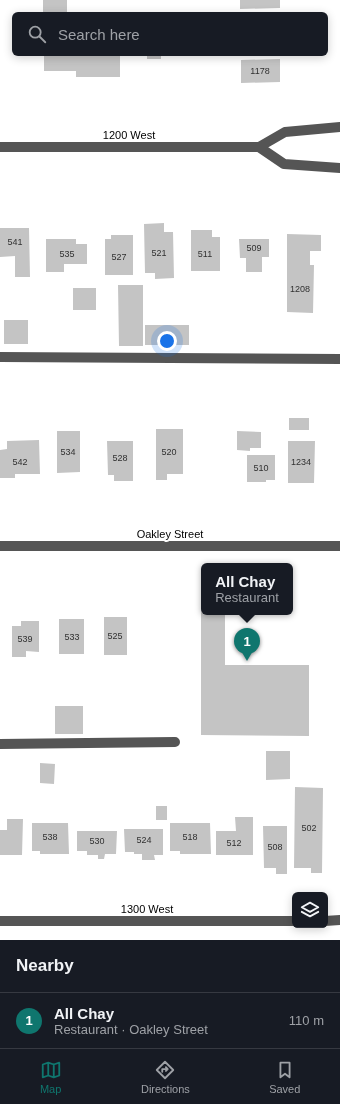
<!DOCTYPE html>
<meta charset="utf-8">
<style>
:root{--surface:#171b24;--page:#242831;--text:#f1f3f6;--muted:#9ea1a6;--line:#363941;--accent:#0f766e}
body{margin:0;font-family:Helvetica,sans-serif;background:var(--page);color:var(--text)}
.controls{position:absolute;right:12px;bottom:12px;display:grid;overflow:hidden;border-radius:6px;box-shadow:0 2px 10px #0003}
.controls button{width:36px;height:36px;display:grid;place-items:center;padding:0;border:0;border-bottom:1px solid var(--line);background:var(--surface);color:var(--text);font:20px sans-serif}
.you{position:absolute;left:167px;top:341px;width:14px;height:14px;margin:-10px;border:3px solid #fff;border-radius:50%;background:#1a73e8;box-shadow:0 0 0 6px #1a73e833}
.badge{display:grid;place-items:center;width:26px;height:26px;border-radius:50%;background:var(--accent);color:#fff;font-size:13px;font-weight:700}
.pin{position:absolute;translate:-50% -33px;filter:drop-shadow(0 1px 2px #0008)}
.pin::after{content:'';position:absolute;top:21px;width:14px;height:12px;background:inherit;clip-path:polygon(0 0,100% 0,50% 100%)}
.popup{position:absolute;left:201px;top:563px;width:92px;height:52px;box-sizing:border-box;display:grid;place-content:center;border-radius:6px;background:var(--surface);filter:drop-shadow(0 1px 3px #0005);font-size:13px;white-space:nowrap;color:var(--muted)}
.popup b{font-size:15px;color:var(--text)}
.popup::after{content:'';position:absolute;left:50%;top:100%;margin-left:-8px;border:8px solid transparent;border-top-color:var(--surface)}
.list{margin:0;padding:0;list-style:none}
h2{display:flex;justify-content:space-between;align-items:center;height:52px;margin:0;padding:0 16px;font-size:17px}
h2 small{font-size:13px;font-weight:400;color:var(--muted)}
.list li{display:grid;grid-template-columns:26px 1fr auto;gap:12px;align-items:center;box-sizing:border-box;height:56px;padding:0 16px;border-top:1px solid var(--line)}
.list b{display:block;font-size:15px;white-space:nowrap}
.list p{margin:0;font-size:13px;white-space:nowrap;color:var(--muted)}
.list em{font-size:13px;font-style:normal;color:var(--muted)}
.icon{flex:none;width:22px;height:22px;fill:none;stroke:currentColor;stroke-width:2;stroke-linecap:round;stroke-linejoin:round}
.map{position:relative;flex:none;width:340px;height:940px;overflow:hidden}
.search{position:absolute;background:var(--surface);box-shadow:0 2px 10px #0003;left:12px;right:12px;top:12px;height:44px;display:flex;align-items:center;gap:10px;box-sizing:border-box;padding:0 14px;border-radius:6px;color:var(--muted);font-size:15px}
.sheet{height:108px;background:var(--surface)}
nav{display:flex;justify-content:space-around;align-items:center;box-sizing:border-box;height:56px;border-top:1px solid var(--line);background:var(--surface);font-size:11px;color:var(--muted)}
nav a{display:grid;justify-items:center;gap:2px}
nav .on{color:var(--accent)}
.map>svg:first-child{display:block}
.building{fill:#c4c4c4}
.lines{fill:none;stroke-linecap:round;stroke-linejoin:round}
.minor{stroke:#555;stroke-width:10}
.labels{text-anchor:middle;stroke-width:4;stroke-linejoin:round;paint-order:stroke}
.number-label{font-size:9px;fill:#313131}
.street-label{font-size:11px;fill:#000;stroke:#fff}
</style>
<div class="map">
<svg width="340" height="940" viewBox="0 0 340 940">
<rect width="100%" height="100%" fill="#fff"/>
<!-- building -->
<path class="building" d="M43,0H67V14H43Z
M240,0H280V8L240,9Z
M44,54H120V77H76V71H44Z
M147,54H161V59H147Z
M280,59V82L241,83V60Z
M164,223V232H173L174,278L155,279V273H145L144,224Z
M0,228H29L30,277H15V256L0,257Z
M191,230H212V237H220V271H191Z
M287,234L321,235V251H310V265H314L313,313L287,312Z
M111,235H133V275H105V239H111Z
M46,239H76V244H87V264H64V272H46Z
M239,239H269V257H262V272H246V258H240Z
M118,285H143V346H119Z
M73,288H96V310H73Z
M4,320H28V344H4Z
M145,325H189V345H145Z
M289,418H309V430H289Z
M156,429H183V474H167V480H156Z
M57,431H80V472L57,473Z
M237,431L261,432V448H250V451L237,450Z
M39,440L40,474H15V478H0V450L7,449V441Z
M107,441H133V481H114V475H108Z
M288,441H315L314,483H288Z
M247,455H275V480H266V482H247Z
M201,606H204V612H225V665H309V736L201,735Z
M104,617H127V655H104Z
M59,619H84V654H59Z
M21,621H39V652L26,651V657H12V626H21Z
M55,706H83V734H55Z
M266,751H290V779L266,780Z
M40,763L55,764L54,784L40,783Z
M295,787L323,788L322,873H311V868H294Z
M156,806H167V820H156Z
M235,817H253V855H216V831H236Z
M7,819H23L22,855H0V830H7Z
M32,823H68L69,854H40V851H32Z
M170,823H210L211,854H180V851H170Z
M263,826H287V874H276V868H264Z
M124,829H163V855H154L155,860H142V854H134V852H125Z
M77,831H117L116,854H105L104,859H98V855H87V851H77Z"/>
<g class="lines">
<!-- minor -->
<path class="minor" d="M0,147H259L285,132L340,127
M259,147L284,164L340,168
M0,357L340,359
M0,546H340
M0,744L175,742
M0,921H295
M325,921L340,920"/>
</g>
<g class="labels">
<!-- number labels -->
<g class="number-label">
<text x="260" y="74">1178</text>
<text x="15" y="245">541</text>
<text x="254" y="251">509</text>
<text x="159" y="256">521</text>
<text x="67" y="257">535</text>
<text x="205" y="257">511</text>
<text x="119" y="260">527</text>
<text x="300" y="292">1208</text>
<text x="68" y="455">534</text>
<text x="169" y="455">520</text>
<text x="120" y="461">528</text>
<text x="20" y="465">542</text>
<text x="301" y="465">1234</text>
<text x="261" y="471">510</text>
<text x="115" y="639">525</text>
<text x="72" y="640">533</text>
<text x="25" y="642">539</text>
<text x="309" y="831">502</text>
<text x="50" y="840">538</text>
<text x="190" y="840">518</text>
<text x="144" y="843">524</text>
<text x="97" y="844">530</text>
<text x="234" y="846">512</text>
<text x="275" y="850">508</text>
</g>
<!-- street labels -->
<g class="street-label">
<text x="129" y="139">1200 West</text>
<text x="170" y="538">Oakley Street</text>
<text x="147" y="913">1300 West</text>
</g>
</g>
</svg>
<div class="controls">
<button><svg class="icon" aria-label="layers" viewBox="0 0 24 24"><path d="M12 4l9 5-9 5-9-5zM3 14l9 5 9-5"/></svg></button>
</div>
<div class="you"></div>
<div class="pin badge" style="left:247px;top:661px">1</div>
<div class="popup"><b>All Chay</b>Restaurant</div>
<div class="search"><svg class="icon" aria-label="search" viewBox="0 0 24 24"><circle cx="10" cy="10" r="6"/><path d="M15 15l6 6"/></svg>Search here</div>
</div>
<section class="sheet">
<h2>Nearby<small></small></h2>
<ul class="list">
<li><span class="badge">1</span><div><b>All Chay</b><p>Restaurant · Oakley Street</p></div><em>110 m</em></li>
</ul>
</section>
<nav>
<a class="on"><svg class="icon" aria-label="map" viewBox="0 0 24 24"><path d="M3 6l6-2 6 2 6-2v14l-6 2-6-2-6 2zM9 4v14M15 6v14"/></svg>Map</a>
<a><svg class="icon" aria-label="directions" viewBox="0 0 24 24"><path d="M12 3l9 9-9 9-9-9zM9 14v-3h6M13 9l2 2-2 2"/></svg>Directions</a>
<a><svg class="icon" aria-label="saved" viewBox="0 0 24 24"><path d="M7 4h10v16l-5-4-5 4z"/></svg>Saved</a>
</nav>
